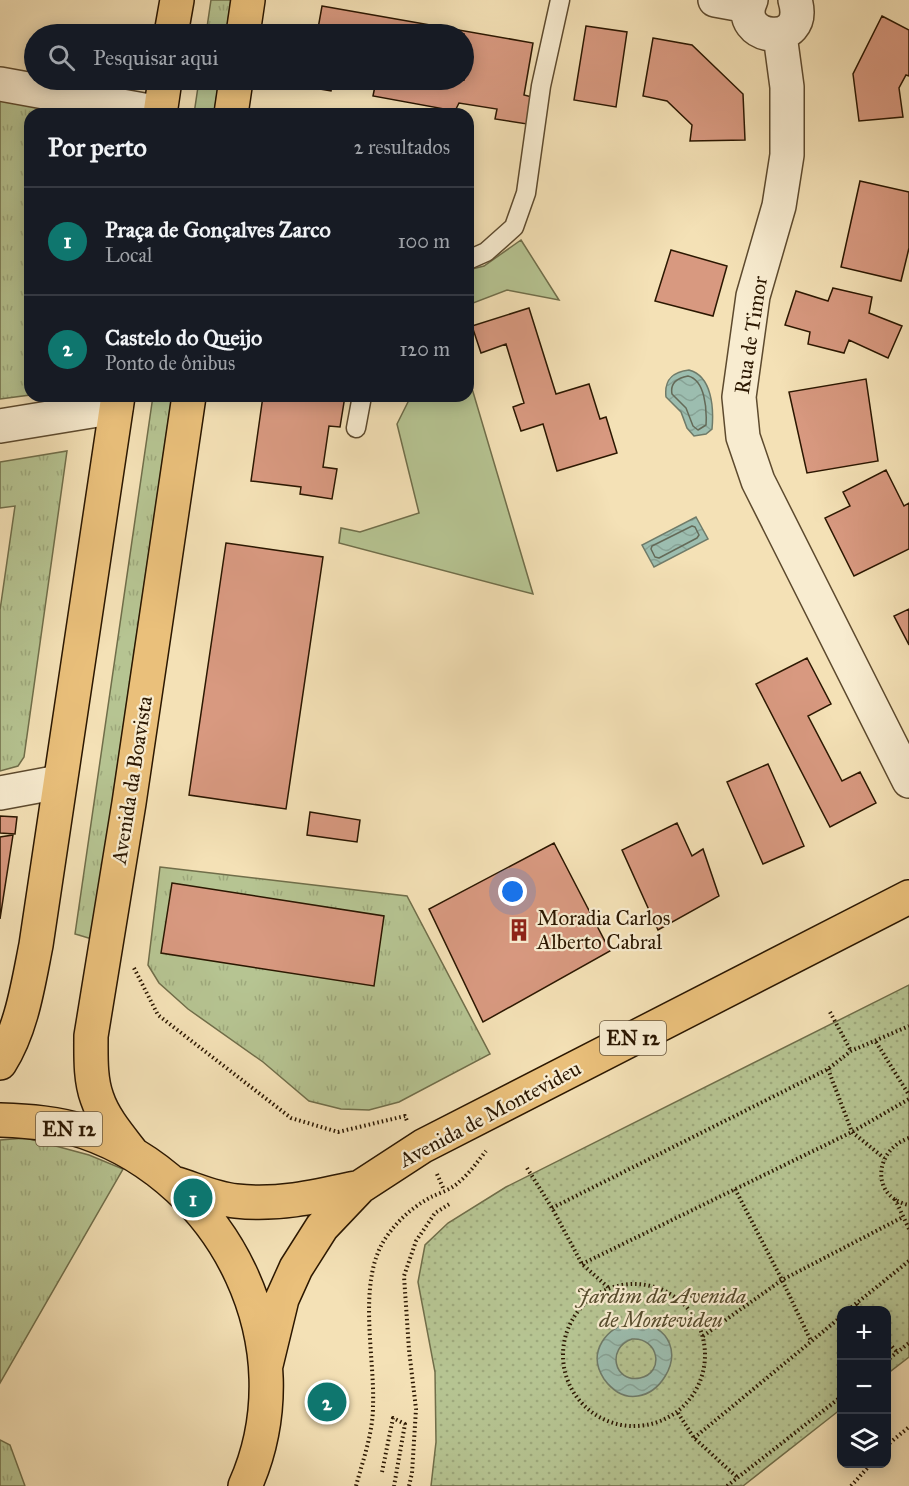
<!DOCTYPE html>
<html lang="pt">
<meta charset="utf-8">
<style>
:root{--surface:#171b24;--page:#20242c;--text:#f1f3f6;--muted:#9ea1a6;--line:#363941;--accent:#0f766e}
body{margin:0;font-family:"IM FELL Great Primer",serif;background:var(--page);color:var(--text)}
.controls{position:absolute;right:18px;bottom:18px;display:grid;overflow:hidden;border-radius:12px;box-shadow:0 3px 15px #0003}
.controls button{width:54px;height:54px;display:grid;place-items:center;padding:0;border:0;border-bottom:2px solid var(--line);background:var(--surface);color:var(--text);font:30px sans-serif}
.you{position:absolute;left:513px;top:892px;width:21px;height:21px;margin:-15px;border:4px solid #fff;border-radius:50%;background:#1a73e8;box-shadow:0 0 0 9px #1a73e833}
.badge{display:grid;place-items:center;width:39px;height:39px;border-radius:50%;background:var(--accent);color:#fff;font-size:20px;font-weight:700}
.pin{position:absolute;translate:-50% -50%;border:3px solid #fff;box-shadow:0 2px 6px #0006}
.list{margin:0;padding:0;list-style:none}
h2{display:flex;justify-content:space-between;align-items:center;height:78px;margin:0;padding:0 24px;font-size:26px}
h2 small{font-size:20px;font-weight:400;color:var(--muted)}
.list li{display:grid;grid-template-columns:39px 1fr auto;gap:18px;align-items:center;box-sizing:border-box;height:108px;padding:0 24px;border-top:2px solid var(--line)}
.list b{display:block;font-size:22px;white-space:nowrap}
.list p{margin:0;font-size:20px;white-space:nowrap;color:var(--muted)}
.list em{font-size:20px;font-style:normal;color:var(--muted)}
.icon{flex:none;width:33px;height:33px;fill:none;stroke:currentColor;stroke-width:2;stroke-linecap:round;stroke-linejoin:round}
.map{position:relative;flex:none;width:909px;height:1486px;overflow:hidden}
.search{position:absolute;background:var(--surface);box-shadow:0 3px 15px #0003;left:24px;top:24px;width:450px;height:66px;display:flex;align-items:center;gap:15px;box-sizing:border-box;padding:0 21px;border-radius:33px;color:var(--muted);font-size:22px}
.panel{position:absolute;background:var(--surface);box-shadow:0 3px 15px #0003;left:24px;top:108px;width:450px;height:294px;border-radius:18px}
.map>svg:first-child{display:block}
.grass{fill:url(#grass-tufts);stroke:#706e4a;stroke-width:1.5}
.park{fill:url(#park-dots);stroke:#706e4a;stroke-width:1.5}
.garden{fill:#b6c492;stroke:#706e4a;stroke-width:1.5}
.water{fill:url(#water-waves);stroke:#6f7b69;stroke-width:1.5;fill-rule:evenodd}
.lines{fill:none;stroke-linecap:round;stroke-linejoin:round}
.shore{stroke:#646a58;stroke-width:1.5}
.building{fill:#d89980;stroke:#2b1701;stroke-width:1.5}
.lane-casing{stroke:#5d4a2e;stroke-width:21}
.street-casing{stroke:#5d4a2e;stroke-width:36}
.primary-casing{stroke:#2b1701;stroke-width:36}
.path{stroke:#2b1701;stroke-width:4;stroke-dasharray:1.5 3;stroke-linecap:butt}
.lane{stroke:#f8ecd0;stroke-width:18}
.street{stroke:#f8ecd0;stroke-width:33}
.primary{stroke:#eac07b;stroke-width:33}
.labels{text-anchor:middle;stroke-width:4.5;stroke-linejoin:round;paint-order:stroke}
.shield{fill:#f8ecd0;stroke:#68573f;stroke-width:1.5}
.shield-label{font-size:20px;font-weight:bold;fill:#2b1701}
.street-label{font-size:21px;fill:#2b1701;stroke:#f8ecd0}
.poi-label{font-size:21px;fill:#2b1701;stroke:#f8ecd0;text-anchor:start}
.park-label{font-size:21px;font-style:italic;fill:#554b2c;stroke:#f8ecd0}
</style>
<div class="map">
<svg width="909" height="1486" viewBox="0 0 909 1486">
<defs>
<pattern id="grass-tufts" width="24" height="20" patternUnits="userSpaceOnUse" patternTransform="scale(1.5)"><rect width="24" height="20" fill="#b6c492"/><path d="M3 7l-1-3M5 7V3M7 7l1-3M15 17l-1-3M17 17v-4M19 17l1-3" fill="none" stroke="#9da87c"/></pattern>
<pattern id="park-dots" width="8" height="8" patternUnits="userSpaceOnUse" patternTransform="scale(1.5)"><rect width="8" height="8" fill="#b6c492"/><path d="M2 2h.1M6 6h.1" fill="none" stroke="#9da87c" stroke-width="1.8" stroke-linecap="round"/></pattern>
<pattern id="water-waves" width="16" height="10" patternUnits="userSpaceOnUse" patternTransform="scale(1.5)"><rect width="16" height="10" fill="#9cbdaf"/><path d="M0 5q4-4 8 0t8 0" fill="none" stroke="#87a295"/></pattern>
</defs>
<rect width="100%" height="100%" fill="#f4e1b6"/>
<filter id="stains"><feTurbulence type="fractalNoise" baseFrequency=".00333" numOctaves="4"/><feColorMatrix values="0 0 0 0 .2 0 0 0 0 .09 0 0 0 0 .02 0 0 0 .5 -.17"/></filter>
<radialGradient id="worn" r=".72"><stop offset=".6" stop-color="#630" stop-opacity="0"/><stop offset="1" stop-color="#630" stop-opacity=".3"/></radialGradient>
<!-- grass -->
<path class="grass" d="M211,0H231L226,34H206Z
M199,80H219L214,114H194Z
M0,96L95,114H30V395L0,399Z
M153,396H172L92,939L75,934Z
M67,451L24,757L18,766L0,771V610L15,506L0,508V462Z
M160,867L407,896L490,1054L399,1102L369,1110L341,1109L309,1101L263,1062L188,1009L159,983L148,965Z
M26,1138L89,1155L123,1169L0,1383V1140Z
M0,1440L10,1445L25,1486H0Z"/>
<!-- park -->
<path class="park" d="M909,985V1357L887,1374L886,1310H842L841,1409L743,1486H431L436,1442L435,1372L418,1282L425,1245L448,1223L506,1187Z"/>
<!-- garden -->
<path class="garden" d="M521,240L559,300L507,290L468,305V270L484,266Z
M468,375L533,594L339,543L341,528L360,532L419,513L397,424L411,396H468Z"/>
<!-- water -->
<path class="water" d="M689,370C712,376 714,408 712,429L706,434L694,436L687,428L681,412L666,397C664,380 672,372 689,370Z
M696,517L708,539L654,567L642,545Z
M634,1321C715,1333 646,1437 604,1379C586,1352 607,1326 634,1321ZM632,1339C659,1337 665,1373 640,1378C614,1383 606,1348 632,1339Z"/>
<g class="lines">
<!-- shore -->
<path class="shore" d="M688,376C705,380 707,409 706,425L698,430L693,426L686,408L672,394C670,383 677,378 688,376Z
M692,526L695,527L699,535L697,538L659,558L655,557L651,549L652,546Z"/>
</g>
<!-- building -->
<path class="building" d="M322,6L533,43L524,95L532,97L527,124L495,119L497,109L459,103L455,111L373,96L375,86L341,80H464V34H317Z
M882,16L909,30V76L906,75L899,88L903,117L859,121L853,74Z
M586,26L627,32L616,107L574,100Z
M653,38L692,45L743,94L745,140L690,141L692,125L667,101L643,96Z
M303,80H333L331,91L301,86Z
M860,181L909,192V248L901,281L841,267Z
M671,250L727,266L713,316L655,301Z
M833,288L872,297L869,313L902,326L888,358L849,340L844,353L808,344L810,332L785,325L796,291L828,301Z
M529,308L556,394L589,384L600,419L606,417L617,453L557,471L543,424L521,431L513,407L524,403L506,344L481,353L472,326Z
M866,379L878,461L807,473L789,392Z
M263,396H345L340,427L329,426L323,467L337,469L332,499L300,494L301,487L251,481Z
M886,470L904,506L909,503V549L854,576L825,518L850,506L843,492Z
M226,543L323,557L286,809L189,795Z
M909,609V645L894,616Z
M807,658L831,704L808,716L842,781L860,772L876,803L830,827L756,684Z
M768,764L804,846L763,864L727,782Z
M310,812L360,820L357,842L307,835Z
M0,816L17,817L15,834L0,833Z
M677,823L692,856L703,849L719,896L658,930L622,850Z
M13,835L0,919V837Z
M554,843L610,951L483,1022L429,909Z
M172,883L384,916L374,986L161,953Z"/>
<g class="lines">
<!-- lane casing -->
<g class="lane-casing">
<path id="lane" d="M468,260L486,252L514,227L526,193L541,86L560,0
M356,428L362,396"/>
</g>
<!-- street casing -->
<g class="street-casing">
<path id="street" d="M715,0L748,6
M751,0C732,40 810,51 795,0
M780,35L787,87V155L779,206L753,296L739,397L743,437L758,481L909,781
M0,84L160,113
M0,426L116,407
M0,793L59,782"/>
</g>
<!-- primary casing -->
<g class="primary-casing">
<path id="primary" d="M171,34L177,0
M243,34L248,0
M160,114L165,80
M231,114L236,80
M0,1063C22,1028 28,985 36,945L118,396
M0,1120C29,1121 58,1123 85,1132C227,1181 307,1347 245,1486
M133,1154C120,1137 104,1119 97,1098C90,1079 91,1056 91,1036L129,803L189,396
M177,1184C196,1190 216,1199 236,1201C278,1206 319,1196 360,1187
M266,1365L282,1299L296,1268L322,1227L360,1187L423,1146L909,897"/>
</g>
<!-- path -->
<path class="path" d="M134,968L158,1015L291,1118L338,1132L405,1116L407,1121
M830,1012L851,1051
M876,1042L909,1095
M828,1069L852,1132L884,1158
M909,1138C874,1150 870,1197 909,1205
M527,1168L552,1208L582,1264L609,1288
M437,1174L444,1190
M735,1189L782,1280L811,1341
M895,1199L909,1229
M552,1208L828,1069L851,1051L909,1026
M582,1264L852,1132L909,1099
M563 1355a71 71 0 1 1 142 0a71 71 0 1 1-142 0Z
M857,1304L862,1310
M848,1310L909,1261
M703,1336L782,1280L903,1217
M886,1340L897,1352
M886,1361L909,1343
M678,1413L694,1438L738,1478
M694,1438L842,1316
M886,1446L909,1427
M382,1472L393,1418L405,1424L394,1486
M356,1486C363,1460 373,1433 373,1406C375,1355 356,1279 387,1236C399,1219 413,1207 431,1197C440,1193 452,1189 459,1182C470,1173 477,1162 486,1151
M409,1486L412,1473L416,1409L409,1350L404,1276L416,1241L435,1213L451,1203
M727,1486L842,1396
M851,1486L871,1464"/>
<!-- lane -->
<use href="#lane" class="lane"/>
<!-- street -->
<use href="#street" class="street"/>
<!-- primary -->
<use href="#primary" class="primary"/>
</g>
<!-- icons -->
<defs>
<g id="building-bare" transform="scale(1.8)"><path d="M-4-6H4V6H1V3H-1V6H-4ZM-2.5-4.3h1.7v1.8h-1.7ZM.8-4.3h1.7v1.8H.8ZM-2.5-1h1.7V.8h-1.7ZM.8-1h1.7V.8H.8Z" fill="#8f2418" stroke="#f8ecd0" stroke-width="2.5" paint-order="stroke"/></g>
</defs>
<g fill-rule="evenodd">
<use href="#building-bare" x="519" y="930"/>
</g>
<g class="labels">
<!-- shield labels -->
<g class="shield">
<rect x="600" y="1021" width="66" height="34" rx="4.5"/>
<rect x="36" y="1112" width="66" height="34" rx="4.5"/>
</g>
<g class="shield-label">
<text x="633" y="1045">EN 12</text>
<text x="69" y="1136">EN 12</text>
</g>
<!-- street labels -->
<g class="street-label">
<text transform="translate(751 335) rotate(-81)" y="7">Rua de Timor</text>
<text transform="translate(132 780) rotate(-81)" y="7">Avenida da Boavista</text>
<text transform="translate(490 1114) rotate(-28)" y="7">Avenida de Montevideu</text>
</g>
<!-- poi labels -->
<g class="poi-label">
<text x="537" y="925">Moradia Carlos<tspan x="537" dy="24">Alberto Cabral</tspan></text>
</g>
<!-- park labels -->
<g class="park-label">
<text x="661" y="1303">Jardim da Avenida<tspan x="661" dy="24">de Montevideu</tspan></text>
</g>
</g>
<rect width="100%" height="100%" filter="url(#stains)"/>
<rect width="100%" height="100%" fill="url(#worn)"/>
</svg>
<div class="controls">
<button>+</button>
<button>−</button>
<button><svg class="icon" aria-label="layers" viewBox="0 0 24 24"><path d="M12 4l9 5-9 5-9-5zM3 14l9 5 9-5"/></svg></button>
</div>
<div class="you"></div>
<div class="pin badge" style="left:193px;top:1198px">1</div>
<div class="pin badge" style="left:327px;top:1402px">2</div>
<div class="search"><svg class="icon" aria-label="search" viewBox="0 0 24 24"><circle cx="10" cy="10" r="6"/><path d="M15 15l6 6"/></svg>Pesquisar aqui</div>
<section class="panel">
<h2>Por perto<small>2 resultados</small></h2>
<ul class="list">
<li><span class="badge">1</span><div><b>Praça de Gonçalves Zarco</b><p>Local</p></div><em>100 m</em></li>
<li><span class="badge">2</span><div><b>Castelo do Queijo</b><p>Ponto de ônibus</p></div><em>120 m</em></li>
</ul>
</section>
</div>
